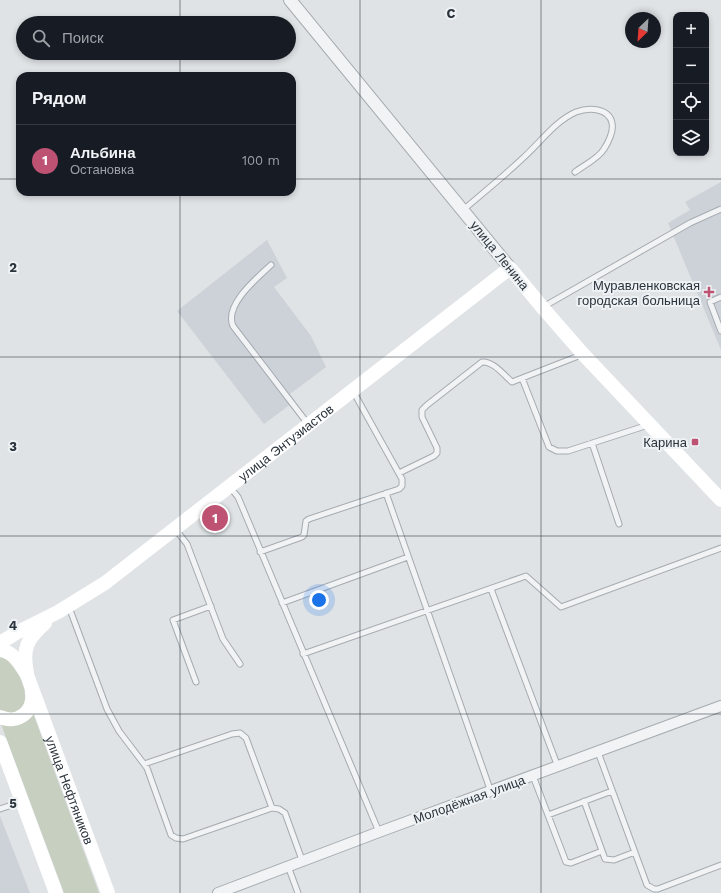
<!DOCTYPE html>
<html lang="ru">
<meta charset="utf-8">
<style>
:root{--surface:#171b24;--page:#20242c;--text:#f1f3f6;--muted:#9ea1a6;--line:#363941;--accent:#be5272}
body{margin:0;font-family:"Work Sans",sans-serif;background:var(--page);color:var(--text)}
.controls{position:absolute;right:12px;top:12px;display:grid;overflow:hidden;border-radius:8px;box-shadow:0 2px 6px #0003}
.controls button{width:36px;height:36px;display:grid;place-items:center;padding:0;border:0;border-bottom:1px solid var(--line);background:var(--surface);color:var(--text);font:20px sans-serif}
.compass{position:absolute;left:625px;top:12px;width:36px;height:36px;border-radius:50%;background:var(--surface);box-shadow:0 2px 6px #0003;rotate:205deg}
.you{position:absolute;left:319px;top:600px;width:14px;height:14px;margin:-10px;border:3px solid #fff;border-radius:50%;background:#1a73e8;box-shadow:0 0 0 6px #1a73e833}
.badge{display:grid;place-items:center;width:26px;height:26px;border-radius:50%;background:var(--accent);color:#fff;font-size:13px;font-weight:700}
.pin{position:absolute;translate:-50% -50%;border:2px solid #fff;box-shadow:0 1px 4px #0006}
.list{margin:0;padding:0;list-style:none}
h2{display:flex;justify-content:space-between;align-items:center;height:52px;margin:0;padding:0 16px;font-size:17px}
h2 small{font-size:13px;font-weight:400;color:var(--muted)}
.list li{display:grid;grid-template-columns:26px 1fr auto;gap:12px;align-items:center;box-sizing:border-box;height:72px;padding:0 16px;border-top:1px solid var(--line)}
.list b{display:block;font-size:15px;white-space:nowrap}
.list p{margin:0;font-size:13px;white-space:nowrap;color:var(--muted)}
.list em{font-size:13px;font-style:normal;color:var(--muted)}
.icon{flex:none;width:22px;height:22px;fill:none;stroke:currentColor;stroke-width:2;stroke-linecap:round;stroke-linejoin:round}
.map{position:relative;flex:none;width:721px;height:893px;overflow:hidden}
.search{position:absolute;background:var(--surface);box-shadow:0 2px 6px #0003;left:16px;top:16px;width:280px;height:44px;display:flex;align-items:center;gap:10px;box-sizing:border-box;padding:0 14px;border-radius:22px;color:var(--muted);font-size:15px}
.panel{position:absolute;background:var(--surface);box-shadow:0 2px 6px #0003;left:16px;top:72px;width:280px;height:124px;border-radius:12px}
.map>svg:first-child{display:block}
.built{fill:#cdd2d8}
.green{fill:#c7cfc1}
.lines{fill:none;stroke-linecap:round;stroke-linejoin:round}
.service-casing{stroke:#a5abb0;stroke-width:7}
.minor-casing{stroke:#a5abb0;stroke-width:12}
.tertiary-casing{stroke:#a5abb0;stroke-width:14}
.service{stroke:#f1f3f5;stroke-width:5}
.minor{stroke:#f1f3f5;stroke-width:10}
.tertiary{stroke:#f1f3f5;stroke-width:12}
.secondary{stroke:#fff;stroke-width:14}
.grid{fill:none;stroke:#2a333c;stroke-width:1;stroke-opacity:0.55}
.poi-dot{fill:#be5272;stroke:#eef2f4;stroke-width:1.5}
.labels{text-anchor:middle;stroke-width:4;stroke-linejoin:round;paint-order:stroke}
.street-label{font-size:13px;fill:#2a333c;stroke:#eef2f4}
.poi-label{font-size:13px;fill:#2a333c;stroke:#eef2f4;text-anchor:end}
.grid-label{font-size:13px;text-anchor:middle;font-weight:bold;fill:#2a333c;stroke:#eef2f4;stroke-width:4;stroke-linejoin:round;paint-order:stroke}
</style>
<div class="map">
<svg width="721" height="893" viewBox="0 0 721 893">
<rect width="100%" height="100%" fill="#dfe3e6"/>
<!-- built -->
<path class="built" d="M721,182V350L668,223L690,210L685,202Z
M267,240L287,278L274,287L311,336L326,367L290,394L295,401L264,424L177,311Z
M0,816L30,893H0Z"/>
<!-- green -->
<path class="green" d="M0,655C3,657 6,658 9,660C20,670 37,708 13,713C9,714 4,712 0,712Z
M33,713L99,893H64L1,724Z"/>
<g class="lines">
<!-- service casing -->
<g class="service-casing">
<path id="service" d="M463,210C483,193 504,176 523,158C540,143 555,121 576,112C589,107 609,108 612,123C614,131 608,143 604,149C598,159 584,165 575,172
M271,265C257,278 224,305 233,326L308,424
M721,297L710,302L721,331
M543,307L690,223L721,209
M522,378L549,447L557,451H568L648,425
M592,443L619,524
M399,473L434,456L437,453V448L422,417V410L427,405L482,362C493,361 503,374 512,382L581,355
M229,486L238,497L379,832
M386,493L491,792
M176,530L187,544L223,639L240,664
M260,552L302,537L304,535L306,521L309,519L399,489L402,486V479L353,391
M491,589L558,767
M282,603L408,557
M69,607L107,709L119,731L147,768L171,835L176,838L183,839L272,808L279,809L285,813L302,860
M303,654L526,576L561,607L721,548
M196,682L173,620L211,606
M598,752L647,885L654,889H658L721,865
M144,764L232,734L240,733L246,738L272,808
M533,776L548,815L612,791
M584,801L605,859L614,860L635,852
M0,809L21,802
M548,815L566,862L571,863L602,851
M288,866L298,893"/>
</g>
<!-- minor casing -->
<g class="minor-casing">
<path id="minor" d="M218,893L379,832L721,706"/>
</g>
<!-- tertiary casing -->
<g class="tertiary-casing">
<path id="tertiary" d="M290,0L510,268"/>
</g>
<!-- service -->
<use href="#service" class="service"/>
<!-- minor -->
<use href="#minor" class="minor"/>
<!-- tertiary -->
<use href="#tertiary" class="tertiary"/>
<!-- secondary -->
<g class="secondary">
<path id="s1" d="M0,643L16,633L58,612L105,583L510,268L542,307L583,354L721,500"/>
<path id="s2" d="M0,650C13,651 21,665 27,675L108,893"/>
<path d="M27,673C22,648 27,639 45,623"/>
<path d="M0,717C18,725 35,711 32,692"/>
<path d="M0,742L56,893"/>
</g>
</g>
<!-- grid -->
<path class="grid" d="M180,0V23M360,0V893M541,0V893M180,53V76M0,179H20M292,179H721M180,192V893M0,357H721M0,536H721M0,714H721"/>
<!-- markers -->
<g class="poi-dot">
<path d="M707 286h4v4h4v4h-4v4h-4v-4h-4v-4h4z"/>
<rect x="691" y="438" width="8" height="8" rx="2"/>
</g>
<g class="labels">
<!-- street labels -->
<g class="street-label">
<text transform="translate(500 255) rotate(51)" y="5">улица Ленина</text>
<text dy="5" stroke="none"><textPath href="#s1" startOffset="350">улица Энтузиастов</textPath></text>
<text dy="5" stroke="none"><textPath href="#s2" startOffset="161">улица Нефтяников</textPath></text>
<text transform="translate(469 799) rotate(-20)" y="5">Молодёжная улица</text>
</g>
<!-- poi labels -->
<g class="poi-label">
<text x="700" y="290">Муравленковская<tspan x="700" dy="15">городская больница</tspan></text>
<text x="687" y="447">Карина</text>
</g>
</g>
<g class="grid-label">
<text x="451" y="18">C</text>
<text x="13" y="272">2</text>
<text x="13" y="451">3</text>
<text x="13" y="630">4</text>
<text x="13" y="808">5</text>
</g>
</svg>
<div class="controls">
<button>+</button>
<button>−</button>
<button><svg class="icon" aria-label="locate" viewBox="0 0 24 24"><circle cx="12" cy="12" r="6"/><path d="M12 2v4M12 18v4M2 12h4M18 12h4"/></svg></button>
<button><svg class="icon" aria-label="layers" viewBox="0 0 24 24"><path d="M12 4l9 5-9 5-9-5zM3 14l9 5 9-5"/></svg></button>
</div>
<svg class="compass" viewBox="-18 -18 36 36"><path d="M0-13l5 13h-10z" fill="#e53935"/><path d="M0 13l5-13h-10z" fill="#9ea1a6"/></svg>
<div class="you"></div>
<div class="pin badge" style="left:215px;top:518px">1</div>
<div class="search"><svg class="icon" aria-label="search" viewBox="0 0 24 24"><circle cx="10" cy="10" r="6"/><path d="M15 15l6 6"/></svg>Поиск</div>
<section class="panel">
<h2>Рядом<small></small></h2>
<ul class="list">
<li><span class="badge">1</span><div><b>Альбина</b><p>Остановка</p></div><em>100 m</em></li>
</ul>
</section>
</div>
